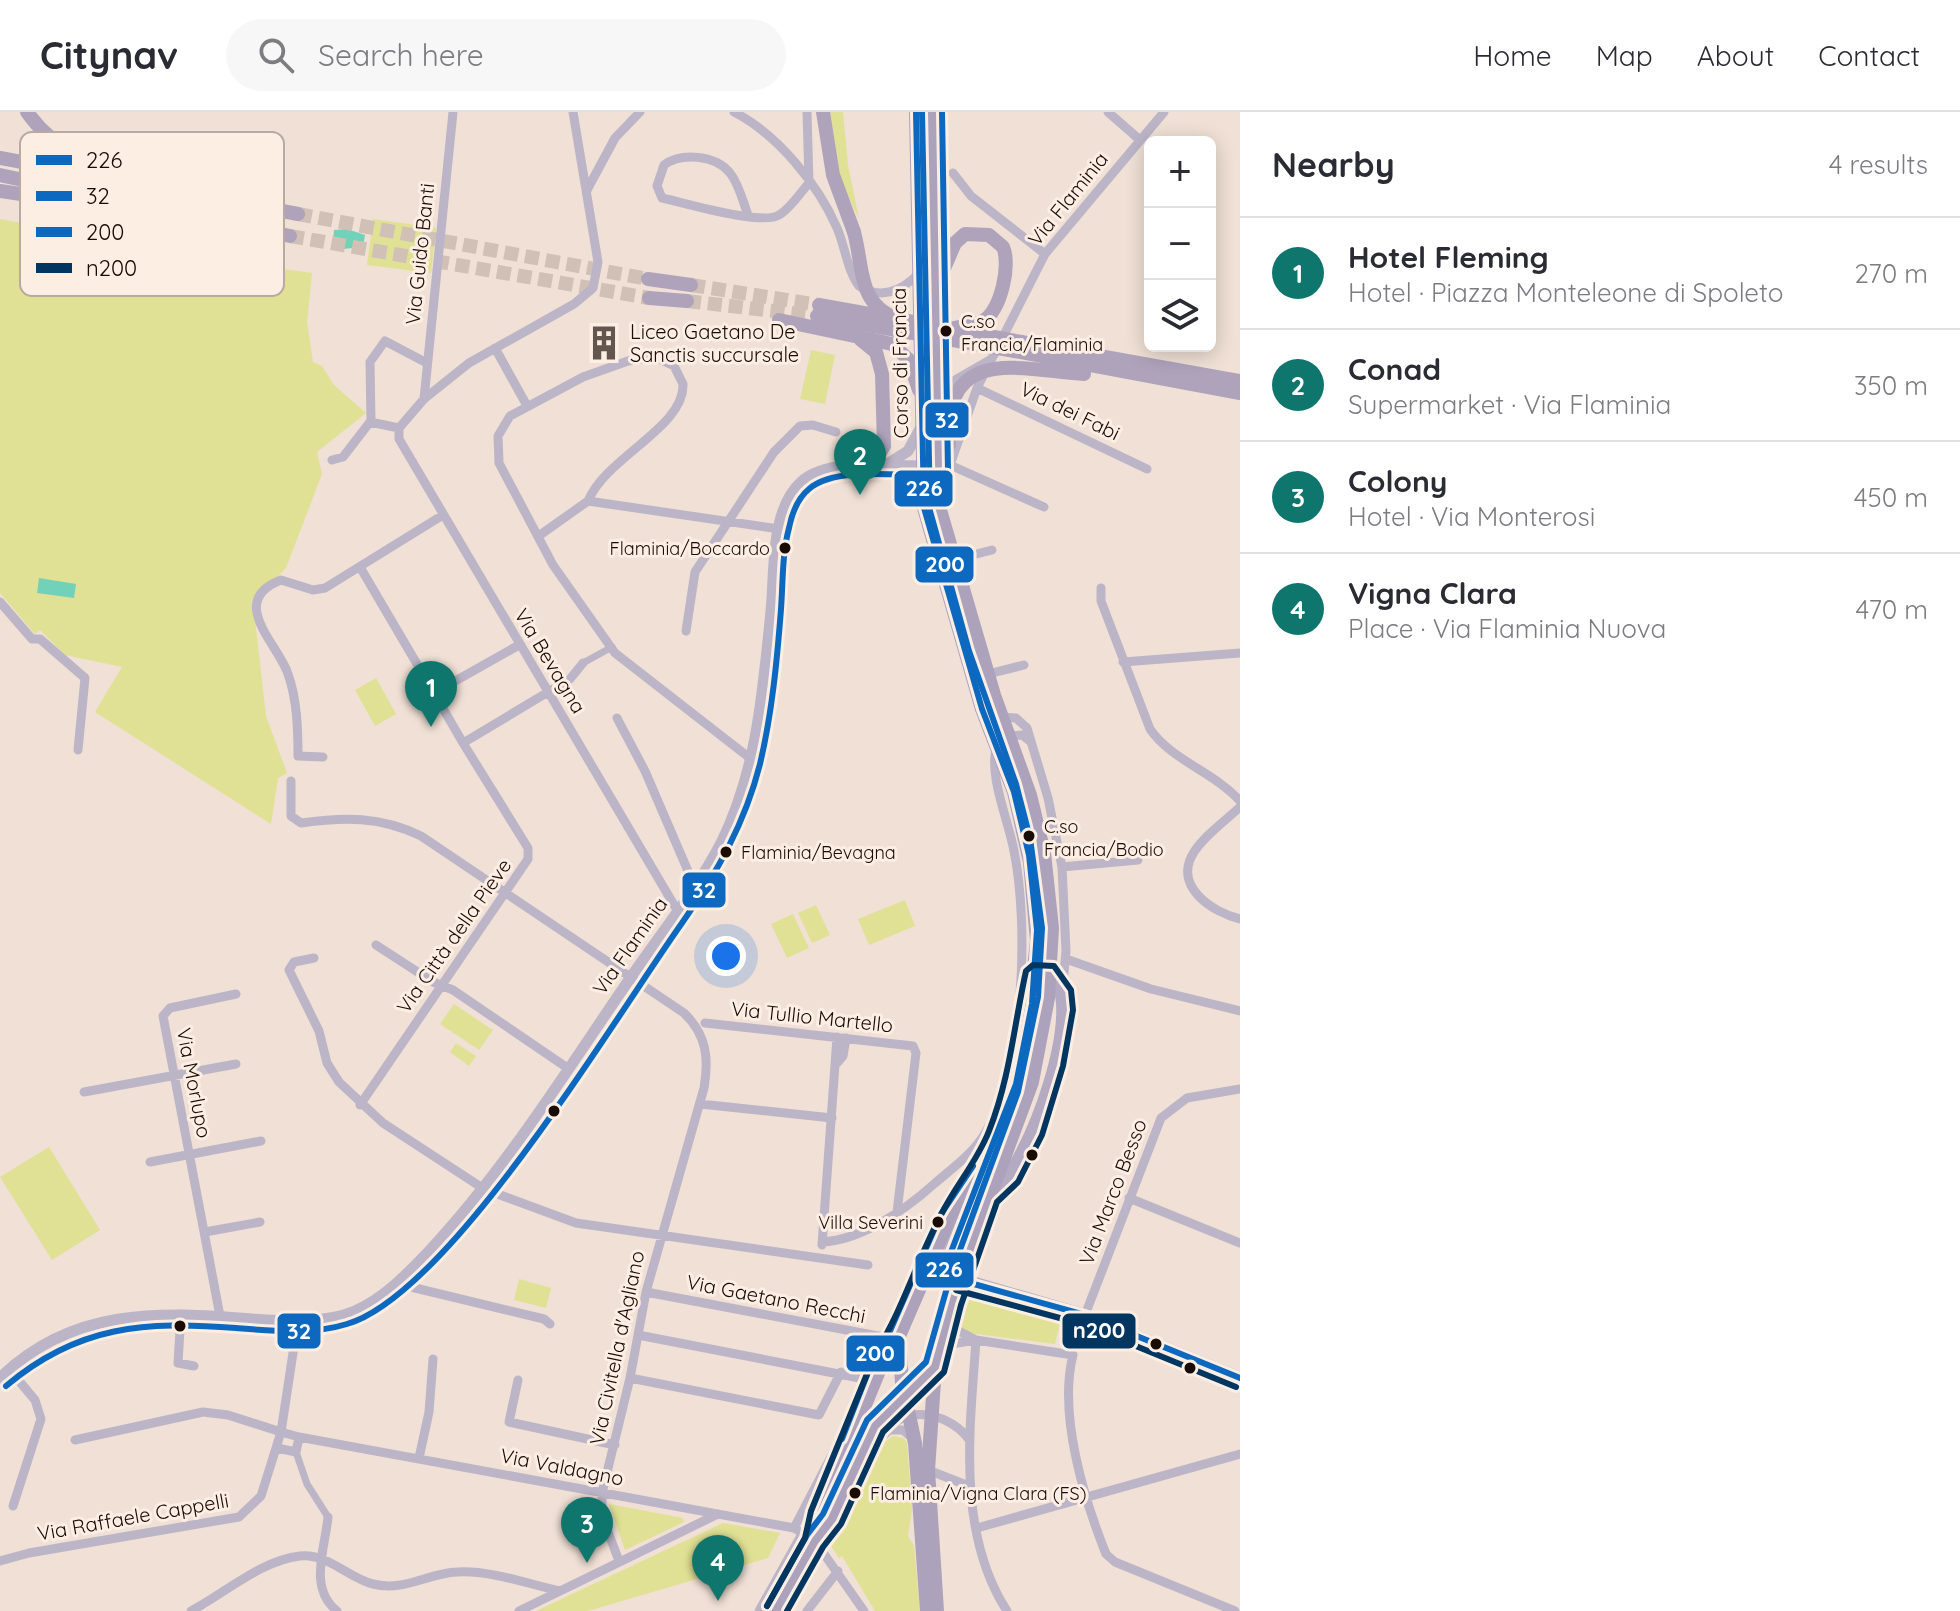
<!DOCTYPE html>
<meta charset="utf-8">
<style>
:root{--surface:#fff;--page:#f7f7f7;--text:#2b2b33;--muted:#7c7c81;--line:#e1e1e2;--accent:#0f766e}
body{margin:0;font-family:Quicksand,sans-serif;background:var(--page);color:var(--text)}
.controls{position:absolute;right:24px;top:24px;display:grid;overflow:hidden;border-radius:12px;box-shadow:0 4px 20px #0003}
.controls button{width:72px;height:72px;display:grid;place-items:center;padding:0;border:0;border-bottom:2px solid var(--line);background:var(--surface);color:var(--text);font:40px sans-serif}
.you{position:absolute;left:726px;top:844px;width:28px;height:28px;margin:-20px;border:6px solid #fff;border-radius:50%;background:#1a73e8;box-shadow:0 0 0 12px #1a73e833}
.badge{display:grid;place-items:center;width:52px;height:52px;border-radius:50%;background:var(--accent);color:#fff;font-size:26px;font-weight:700}
.pin{position:absolute;translate:-50% -66px;filter:drop-shadow(0 2px 4px #0008)}
.pin::after{content:'';position:absolute;top:42px;width:28px;height:24px;background:inherit;clip-path:polygon(0 0,100% 0,50% 100%)}
.list{margin:0;padding:0;list-style:none}
h2{display:flex;justify-content:space-between;align-items:center;height:104px;margin:0;padding:0 32px;font-size:34px}
h2 small{font-size:26px;font-weight:400;color:var(--muted)}
.list li{display:grid;grid-template-columns:52px 1fr auto;gap:24px;align-items:center;box-sizing:border-box;height:112px;padding:0 32px;border-top:2px solid var(--line)}
.list b{display:block;font-size:30px;white-space:nowrap}
.list p{margin:0;font-size:26px;white-space:nowrap;color:var(--muted)}
.list em{font-size:26px;font-style:normal;color:var(--muted)}
.icon{flex:none;width:44px;height:44px;fill:none;stroke:currentColor;stroke-width:2;stroke-linecap:round;stroke-linejoin:round}
.map{position:relative;flex:none;width:1240px;height:1499px;overflow:hidden}
header{display:flex;align-items:center;gap:48px;box-sizing:border-box;height:112px;padding:0 40px;background:var(--surface);border-bottom:2px solid var(--line)}
header strong{font-size:38px}
nav{display:flex;gap:44px;margin-inline-start:auto;font-size:28px}
.search{width:560px;height:72px;background:var(--page);display:flex;align-items:center;gap:20px;box-sizing:border-box;padding:0 28px;border-radius:44px;color:var(--muted);font-size:30px}
main{display:flex}
aside{flex:1;background:var(--surface)}
.map>svg:first-child{display:block}
.green{fill:#e0e194}
.water{fill:#71d1b9}
.lines{fill:none;stroke-linecap:round;stroke-linejoin:round}
.trunk-tunnel{stroke:#d0c0b6;stroke-width:14;stroke-dasharray:14 7;stroke-linecap:butt}
.pedestrian{stroke:#bcb5c7;stroke-width:7}
.minor{stroke:#bcb5c7;stroke-width:9}
.tertiary{stroke:#bcb5c7;stroke-width:11}
.secondary{stroke:#b4aac1;stroke-width:12}
.primary{stroke:#ada2bc;stroke-width:14}
.trunk{stroke:#afa3bc;stroke-width:14}
.trunk-bridge{stroke:#afa3bc;stroke-width:14}
.bus-1-casing{stroke:#fdeee4;stroke-width:12}
.bus-2-casing{stroke:#fdeee4;stroke-width:12}
.bus-3-casing{stroke:#fdeee4;stroke-width:12}
.bus-4-casing{stroke:#fdeee4;stroke-width:12}
.bus-1{stroke:#0c69bf;stroke-width:6}
.bus-2{stroke:#0c69bf;stroke-width:6}
.bus-3{stroke:#0c69bf;stroke-width:6}
.bus-4{stroke:#00365f;stroke-width:6}
.bus-dot{fill:#180c05;stroke:#fdeee4;stroke-width:3}
.labels{text-anchor:middle;stroke-width:6;stroke-linejoin:round;paint-order:stroke}
.bus-label{font-size:18px;fill:#180c05;stroke:#fdeee4;text-anchor:start}
.street-label{font-size:20px;fill:#180c05;stroke:#fdeee4}
.poi-label{font-size:20px;fill:#180c05;stroke:#fdeee4;text-anchor:start}
.key{fill:#fdeee4;stroke:#b8aaa1;stroke-width:2}
.key-label{font-size:22px;fill:#180c05}
.line-badge{stroke:#fdeee4;stroke-width:3}
.badge-label{font-size:22px;text-anchor:middle;font-weight:bold;fill:#fff}
</style>
<header>
<strong>Citynav</strong>
<div class="search"><svg class="icon" aria-label="search" viewBox="0 0 24 24"><circle cx="10" cy="10" r="6"/><path d="M15 15l6 6"/></svg>Search here</div>
<nav><a>Home</a><a>Map</a><a>About</a><a>Contact</a></nav>
</header>
<main>
<div class="map">
<svg width="1240" height="1499" viewBox="0 0 1240 1499">
<rect width="100%" height="100%" fill="#f0e0d5"/>
<!-- green -->
<path class="green" d="M830,0H843L848,53L859,107L841,70Z
M0,107L211,147L312,161L307,210L313,250L322,254L334,273L366,301L317,340L322,362L286,456L253,490L266,604L287,661L278,666L271,712L95,600L122,555L65,543L40,518L35,522L0,481Z
M373,107L436,116L431,161L367,153Z
M811,238L835,243L825,292L800,287Z
M376,566L396,602L375,614L355,578Z
M905,788L915,814L869,833L858,807Z
M816,793L830,823L812,831L798,801Z
M793,802L809,836L787,846L771,812Z
M454,892L493,918L479,938L440,912Z
M456,931L476,944L469,954L450,940Z
M49,1035L100,1118L52,1148L0,1065Z
M519,1167L551,1176L546,1196L514,1188Z
M968,1183L1061,1207L1055,1232L969,1221L959,1216Z
M893,1324L903,1326L907,1330L912,1398L908,1424L914,1434L920,1499H875L842,1444L839,1446L829,1431L885,1330Z
M609,1392L683,1406L684,1410L625,1438Z
M723,1411L780,1421L768,1446L588,1499H536Z"/>
<!-- water -->
<path class="water" d="M347,117L365,123L363,135L343,137L345,130L333,128L334,118Z
M39,466L76,472L74,486L37,481Z"/>
<g class="lines">
<!-- trunk-tunnel -->
<path class="trunk-tunnel" d="M298,102L648,167
M290,124L649,186
M691,173L819,193
M687,189L817,204"/>
<!-- pedestrian -->
<path class="pedestrian" d="M583,551L612,535
M296,1340L307,1372L328,1405"/>
<!-- minor -->
<path class="minor" d="M734,0C777,22 818,72 837,116C845,134 847,158 859,174C880,188 902,179 918,162
M807,0L809,71
M1108,0L1140,28
M953,61L971,84L1045,142
M587,78L615,26L640,0
M748,103C743,90 739,72 730,61C716,43 681,40 664,53L657,74L662,86C685,91 762,114 779,103C790,97 800,81 809,71
M495,236L526,292
M938,260L943,269L950,271L990,248
M977,276L1147,357
M424,287L453,0
M371,310L370,250L385,229L425,250
M399,316V327L412,349L677,798
M399,316L424,287L469,251L574,192L593,176L598,150L573,0
M332,348L343,345L370,310L399,316
M950,353L1044,395
M939,354L950,353L977,276L1045,142L1164,0
M588,389C606,345 685,315 683,272L674,254L655,245L628,249L583,265L510,304L498,324L499,351L553,453L615,541L751,647
M588,389L779,417
M540,423L588,389
M953,448L992,438
M360,455L434,581
M1101,476V489L1150,617C1171,648 1214,660 1240,689
M0,490L32,527H40L85,566L78,638
M686,519L695,460L774,340L800,314L813,313L836,320
M519,533L434,581L463,631L570,567L583,551
M1123,550L1240,541
M988,562L1024,553
M1002,605L1016,606L1027,616L1048,686L1062,755L1066,839L1062,882
M617,606L645,659L694,773
M1007,624L1022,623L1031,630
M323,645L298,644C298,617 297,587 288,562C279,533 226,489 281,468L313,478L325,476L443,403
M291,669V704L301,711C344,705 380,704 421,724L684,901C707,923 709,947 704,976L646,1180L630,1266L602,1381V1404L619,1449
M1240,695C1225,709 1205,723 1194,740C1172,774 1212,800 1240,807
M1062,755L1138,748
M376,833L433,870L453,878L569,957
M314,846L294,850L289,858L319,919L327,951L339,970L383,1011L484,1077L576,1111L868,1153
M1066,847L1151,877L1240,899
M705,911L913,934L916,941L897,1100
M837,951L843,944L846,926
M84,980L236,952
M700,992L832,1006
M360,993L528,747V736L463,631
M150,1050L261,1029
M962,1081L974,1038
M1129,1086L1240,1131
M205,1120L260,1110
M822,1130C862,1128 905,1098 934,1072C950,1058 970,1044 982,1026C1025,962 1029,812 1014,739C1009,711 989,664 996,638
M822,1133L837,925
M400,1167L411,1175L544,1207L550,1212
M646,1180L878,1224H899
M181,1202L178,1251L194,1254
M1085,1203L1161,1006L1187,986L1240,977
M220,1204L163,904L170,896L236,882
M945,1212L976,1228L1073,1243C1058,1302 1084,1387 1106,1442L1115,1450L1235,1499
M638,1223L875,1269
M976,1228C970,1317 956,1420 1007,1499
M939,1234L976,1228
M9,1257L35,1288L41,1307L13,1394
M630,1266L819,1303L841,1260
M518,1268L509,1310L615,1333
M887,1319C907,1290 953,1303 970,1329
M299,1325L794,1416L815,1429L864,1499
M75,1328L203,1300L228,1303L281,1320L298,1208
M867,1340L889,1318H903L912,1326
M419,1346L429,1300L433,1247
M928,1358L969,1374
M328,1405C325,1437 308,1476 337,1499
M794,1416L845,1318L857,1303
M977,1416L1240,1342
M0,1449L29,1441L239,1405L261,1384L281,1320L299,1325L296,1340L277,1336
M191,1499C225,1481 262,1448 300,1444C328,1441 348,1466 373,1472C404,1480 428,1461 457,1460C490,1458 528,1472 560,1479
M519,1499L718,1402
M759,1499L802,1422
M807,1499L838,1459"/>
<!-- tertiary -->
<path class="tertiary" d="M886,353L908,339L920,317
M0,1266C71,1196 159,1199 252,1207C284,1209 324,1212 355,1199C385,1186 408,1161 430,1138C510,1052 571,951 638,855C666,815 698,775 721,731C757,659 763,578 771,499C775,460 770,398 801,370C830,343 900,356 939,354"/>
<!-- secondary -->
<path class="secondary" d="M982,1063L944,1153L948,1163L1085,1203L1240,1266
M988,1084C1027,1064 1093,876 1046,863"/>
<!-- primary -->
<path class="primary" d="M932,0L940,398L994,583L1030,683L1044,741L1052,816L1048,886L1032,970L959,1168L935,1255L928,1358L937,1499
M899,1224L902,1271L915,1331L927,1499
M815,1429L820,1403L885,1244L899,1224L950,1106L983,1056L1007,999L1026,929L1037,829L1030,750L1014,680L982,597L924,396L916,0
M776,1499L815,1429L832,1407L875,1314L934,1255"/>
<!-- trunk -->
<path class="trunk" d="M27,0C55,40 95,54 140,64
M823,0L833,63L854,120
M0,46L298,102
M0,63L290,124
M0,79L75,90
M648,167L691,173
M936,175L955,131L965,122L989,123L1003,135C1011,153 1001,198 983,209C974,214 961,214 950,217
M649,186L687,189
M819,193L897,207
M779,208L892,232L909,248L919,278
M860,227L876,240L882,262L884,334L871,354
M1021,230L1240,269
M1015,239L1240,281
M939,354L949,332"/>
<!-- trunk-bridge -->
<path class="trunk-bridge" d="M854,120C864,157 857,191 897,207L1021,230
M817,204L1015,239
M949,332C943,233 1017,257 1084,262"/>
<!-- bus-1 casing -->
<g class="bus-1-casing">
<path id="bus-1" d="M916,0L924,396L982,597L1014,680L1029,743L1037,818L1032,892L1016,972L944,1158L956,1167L1085,1203L1240,1266"/>
</g>
<!-- bus-2 casing -->
<g class="bus-2-casing">
<path id="bus-2" d="M6,1274C78,1213 146,1209 236,1216C273,1219 312,1223 347,1212C450,1182 616,904 682,811C717,761 745,711 760,652C772,601 777,549 781,497C783,470 782,442 789,416C792,401 798,386 809,377C837,353 905,365 940,364L948,358L942,0"/>
</g>
<!-- bus-3 casing -->
<g class="bus-3-casing">
<path id="bus-3" d="M842,1327L876,1240L890,1219L941,1102L973,1054
M767,1494L807,1423L823,1402L867,1308L926,1250L950,1165L1018,980L1038,885L1042,816L1030,726L1016,672L969,539L930,399L922,0"/>
</g>
<!-- bus-4 casing -->
<g class="bus-4-casing">
<path id="bus-4" d="M956,1178L1082,1212L1236,1275
M767,1494L805,1426L811,1399L876,1240C903,1197 917,1148 941,1103C955,1074 977,1050 989,1019C1010,966 1014,913 1026,859L1033,853L1054,854L1071,878L1073,898L1063,954L1042,1023L1018,1070L997,1090L961,1193L944,1260L883,1320L841,1412L823,1435L787,1499"/>
</g>
<!-- bus-1 -->
<use href="#bus-1" class="bus-1"/>
<!-- bus-2 -->
<use href="#bus-2" class="bus-2"/>
<!-- bus-3 -->
<use href="#bus-3" class="bus-3"/>
<!-- bus-4 -->
<use href="#bus-4" class="bus-4"/>
</g>
<!-- icons -->
<defs>
<g id="building-bare" transform="scale(2.76)"><path d="M-4-6H4V6H1V3H-1V6H-4ZM-2.5-4.3h1.7v1.8h-1.7ZM.8-4.3h1.7v1.8H.8ZM-2.5-1h1.7V.8h-1.7ZM.8-1h1.7V.8H.8Z" fill="#64564e" stroke="#fdeee4" stroke-width="2.5" paint-order="stroke"/></g>
</defs>
<g fill-rule="evenodd">
<use href="#building-bare" x="604" y="231"/>
</g>
<!-- markers -->
<g class="bus-dot">
<circle cx="946" cy="219" r="7"/>
<circle cx="785" cy="436" r="7"/>
<circle cx="1029" cy="724" r="7"/>
<circle cx="726" cy="740" r="7"/>
<circle cx="554" cy="999" r="7"/>
<circle cx="1032" cy="1043" r="7"/>
<circle cx="938" cy="1110" r="7"/>
<circle cx="180" cy="1214" r="7"/>
<circle cx="1156" cy="1232" r="7"/>
<circle cx="1190" cy="1256" r="7"/>
<circle cx="855" cy="1381" r="7"/>
</g>
<g class="labels">
<!-- bus labels -->
<g class="bus-label">
<text x="961" y="216">C.so<tspan x="961" dy="23">Francia/Flaminia</tspan></text>
<text x="770" y="443" text-anchor="end">Flaminia/Boccardo</text>
<text x="1044" y="721">C.so<tspan x="1044" dy="23">Francia/Bodio</tspan></text>
<text x="741" y="747">Flaminia/Bevagna</text>
<text x="923" y="1117" text-anchor="end">Villa Severini</text>
<text x="870" y="1388">Flaminia/Vigna Clara (FS)</text>
</g>
<!-- street labels -->
<g class="street-label">
<text transform="translate(1068 87) rotate(-51)" y="7">Via Flaminia</text>
<text transform="translate(420 142) rotate(-84)" y="7">Via Guido Banti</text>
<text transform="translate(900 251) rotate(-91)" y="7">Corso di Francia</text>
<text transform="translate(1070 299) rotate(26)" y="7">Via dei Fabi</text>
<text transform="translate(550 549) rotate(59)" y="7">Via Bevagna</text>
<text transform="translate(454 824) rotate(-55)" y="7">Via Città della Pieve</text>
<text transform="translate(630 834) rotate(-55)" y="7">Via Flaminia</text>
<text transform="translate(812 905) rotate(6)" y="7">Via Tullio Martello</text>
<text transform="translate(194 971) rotate(79)" y="7">Via Morlupo</text>
<text transform="translate(1113 1080) rotate(-69)" y="7">Via Marco Besso</text>
<text transform="translate(776 1187) rotate(11)" y="7">Via Gaetano Recchi</text>
<text transform="translate(617 1236) rotate(-78)" y="7">Via Civitella d'Agliano</text>
<text transform="translate(562 1355) rotate(11)" y="7">Via Valdagno</text>
<text transform="translate(133 1405) rotate(-10)" y="7">Via Raffaele Cappelli</text>
</g>
<!-- poi labels -->
<g class="poi-label">
<text x="630" y="227">Liceo Gaetano De<tspan x="630" dy="23">Sanctis succursale</tspan></text>
</g>
</g>
<!-- legend -->
<rect x="20" y="20" width="264" height="164" rx="12" class="key"/>
<rect x="36" y="43" width="36" height="10" fill="#0c69bf"/>
<rect x="36" y="79" width="36" height="10" fill="#0c69bf"/>
<rect x="36" y="115" width="36" height="10" fill="#0c69bf"/>
<rect x="36" y="151" width="36" height="10" fill="#00365f"/>
<g class="key-label">
<text x="86" y="56">226</text>
<text x="86" y="92">32</text>
<text x="86" y="128">200</text>
<text x="86" y="164">n200</text>
</g>
<g class="line-badge">
<rect x="924" y="289" width="46" height="38" rx="8" fill="#0c69bf"/>
<rect x="893" y="357" width="61" height="39" rx="8" fill="#0c69bf"/>
<rect x="914" y="433" width="61" height="39" rx="8" fill="#0c69bf"/>
<rect x="681" y="759" width="46" height="38" rx="8" fill="#0c69bf"/>
<rect x="914" y="1139" width="61" height="38" rx="8" fill="#0c69bf"/>
<rect x="1061" y="1200" width="76" height="38" rx="8" fill="#00365f"/>
<rect x="276" y="1200" width="46" height="38" rx="8" fill="#0c69bf"/>
<rect x="845" y="1222" width="61" height="39" rx="8" fill="#0c69bf"/>
</g>
<g class="badge-label">
<text x="947" y="316">32</text>
<text x="924" y="384">226</text>
<text x="945" y="460">200</text>
<text x="704" y="786">32</text>
<text x="944" y="1165">226</text>
<text x="1099" y="1226">n200</text>
<text x="299" y="1227">32</text>
<text x="875" y="1249">200</text>
</g>
</svg>
<div class="controls">
<button>+</button>
<button>−</button>
<button><svg class="icon" aria-label="layers" viewBox="0 0 24 24"><path d="M12 4l9 5-9 5-9-5zM3 14l9 5 9-5"/></svg></button>
</div>
<div class="you"></div>
<div class="pin badge" style="left:431px;top:615px">1</div>
<div class="pin badge" style="left:860px;top:383px">2</div>
<div class="pin badge" style="left:587px;top:1451px">3</div>
<div class="pin badge" style="left:718px;top:1489px">4</div>
</div>
<aside>
<h2>Nearby<small>4 results</small></h2>
<ul class="list">
<li><span class="badge">1</span><div><b>Hotel Fleming</b><p>Hotel · Piazza Monteleone di Spoleto</p></div><em>270 m</em></li>
<li><span class="badge">2</span><div><b>Conad</b><p>Supermarket · Via Flaminia</p></div><em>350 m</em></li>
<li><span class="badge">3</span><div><b>Colony</b><p>Hotel · Via Monterosi</p></div><em>450 m</em></li>
<li><span class="badge">4</span><div><b>Vigna Clara</b><p>Place · Via Flaminia Nuova</p></div><em>470 m</em></li>
</ul>
</aside>
</main>
